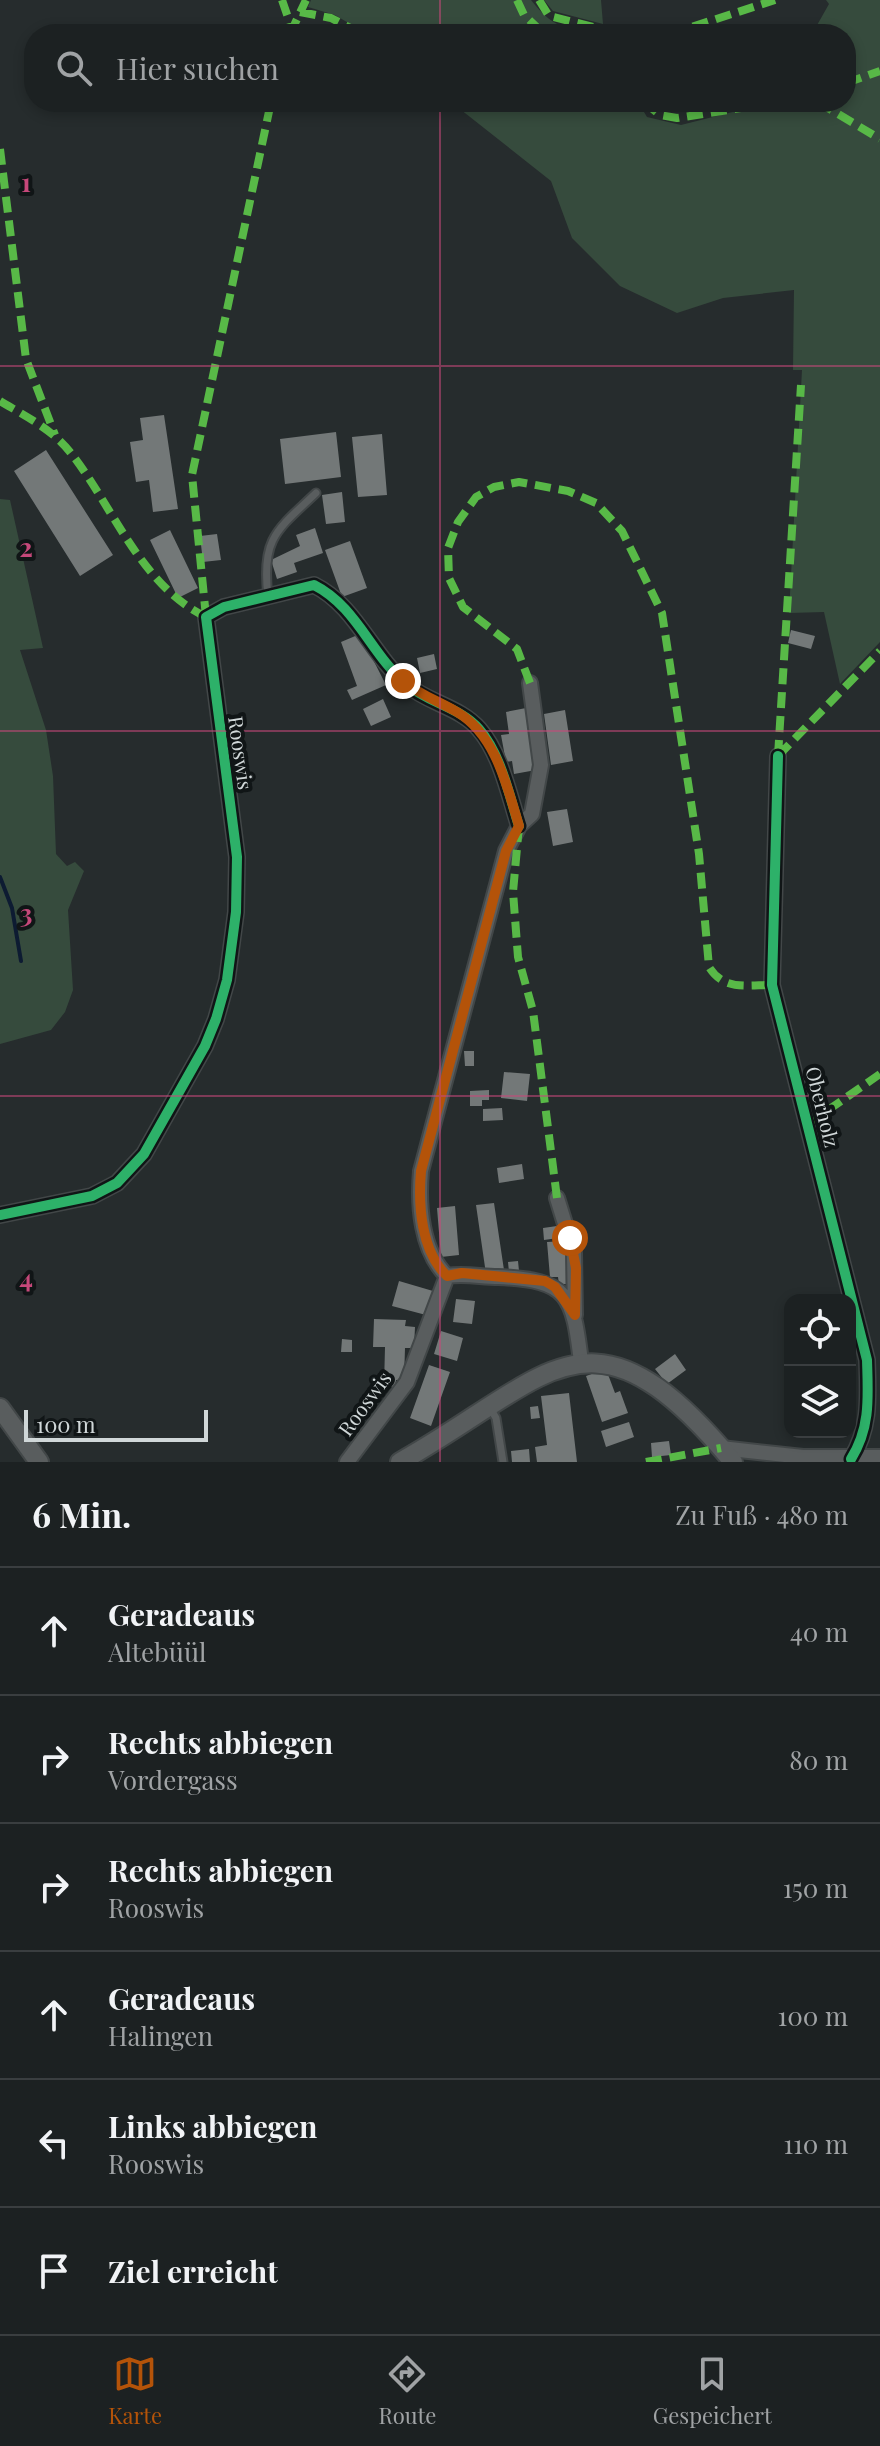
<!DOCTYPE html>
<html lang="de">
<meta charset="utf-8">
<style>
:root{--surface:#1c2122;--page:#292e2f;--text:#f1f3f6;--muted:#a0a3a5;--line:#3a3e40;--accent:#b45309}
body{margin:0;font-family:"Playfair Display",serif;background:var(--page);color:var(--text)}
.controls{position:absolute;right:24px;bottom:24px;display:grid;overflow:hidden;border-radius:16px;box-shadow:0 4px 12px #0003}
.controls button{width:72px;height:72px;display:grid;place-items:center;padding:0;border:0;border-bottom:2px solid var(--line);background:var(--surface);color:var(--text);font:40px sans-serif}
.scale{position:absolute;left:24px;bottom:20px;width:184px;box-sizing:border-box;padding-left:8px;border:4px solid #d0d7d8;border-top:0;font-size:22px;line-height:28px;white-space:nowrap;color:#d0d7d8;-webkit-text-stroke:6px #101516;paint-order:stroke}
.stop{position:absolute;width:24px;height:24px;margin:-18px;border:6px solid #b45309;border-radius:50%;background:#fff}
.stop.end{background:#b45309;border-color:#fff;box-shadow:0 2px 8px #0008}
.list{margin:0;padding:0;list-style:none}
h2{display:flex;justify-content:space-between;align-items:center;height:104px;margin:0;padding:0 32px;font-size:34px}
h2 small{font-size:26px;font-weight:400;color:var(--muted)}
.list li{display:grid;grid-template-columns:52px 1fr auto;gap:24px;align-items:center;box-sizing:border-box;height:128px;padding:0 32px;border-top:2px solid var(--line)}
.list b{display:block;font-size:30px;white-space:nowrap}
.list p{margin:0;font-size:26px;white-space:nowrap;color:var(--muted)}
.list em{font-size:26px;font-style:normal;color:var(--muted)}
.icon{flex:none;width:44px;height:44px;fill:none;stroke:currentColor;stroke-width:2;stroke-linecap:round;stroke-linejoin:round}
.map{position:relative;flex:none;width:880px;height:1462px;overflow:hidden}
.search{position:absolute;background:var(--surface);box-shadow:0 4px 12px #0003;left:24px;right:24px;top:24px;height:88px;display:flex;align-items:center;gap:20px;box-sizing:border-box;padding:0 28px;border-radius:32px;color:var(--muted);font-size:30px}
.sheet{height:872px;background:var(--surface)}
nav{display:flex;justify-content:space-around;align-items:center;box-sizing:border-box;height:112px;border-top:2px solid var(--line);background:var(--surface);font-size:22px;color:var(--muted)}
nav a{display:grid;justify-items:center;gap:4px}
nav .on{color:var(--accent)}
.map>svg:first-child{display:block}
.green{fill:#364b3d}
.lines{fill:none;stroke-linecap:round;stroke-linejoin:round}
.stream{stroke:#0d1b32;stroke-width:4}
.building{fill:#737878}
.service-casing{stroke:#424748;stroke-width:11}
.minor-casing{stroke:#424748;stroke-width:18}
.tertiary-casing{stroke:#424748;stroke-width:22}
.service{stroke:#595d5e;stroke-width:7}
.minor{stroke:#595d5e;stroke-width:14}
.tertiary{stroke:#595d5e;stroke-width:18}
.quiet{stroke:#58b947;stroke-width:8;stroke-dasharray:16 8;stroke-linecap:butt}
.cycleway-casing{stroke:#101516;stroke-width:15}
.cycleway{stroke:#2db169;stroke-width:10}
.route{stroke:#b45309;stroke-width:10}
.grid{fill:none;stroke:#c6487a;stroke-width:2;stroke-opacity:0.55}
.labels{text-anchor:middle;stroke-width:8;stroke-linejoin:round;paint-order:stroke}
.street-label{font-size:20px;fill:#d0d7d8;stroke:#101516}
.grid-label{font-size:26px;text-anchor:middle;font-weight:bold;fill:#c6487a;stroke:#101516;stroke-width:8;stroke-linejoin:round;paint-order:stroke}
</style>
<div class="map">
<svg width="880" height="1462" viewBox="0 0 880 1462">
<rect width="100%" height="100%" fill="#262c2d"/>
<!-- green -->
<path class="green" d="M311,0H531C558,34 569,27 607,34H367L335,15L308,7Z
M544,0H601L603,24L553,11Z
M826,0H880V642L840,684L824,612L789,613L802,370H793L794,290L723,298L677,313L620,286L572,238L551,181L451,102H638L647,117L681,125L772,102H846V34H812L829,4Z
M0,499L10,500L43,648L20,650L46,730L53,776L56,854L67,866L75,862L84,871L68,910L73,990L65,1012L51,1030L0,1044Z"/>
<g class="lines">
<!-- stream -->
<path class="stream" d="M0,877L12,908L21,961"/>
</g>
<!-- building -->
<path class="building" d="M164,415L178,509L153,512L149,480L136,482L130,442L143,440L140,418Z
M336,432L341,477L285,484L280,439Z
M382,434L387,495L358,497L352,437Z
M46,450L113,555L80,576L14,471Z
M342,492L345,522L326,524L322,495Z
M315,528L323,553L294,563L297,572L277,579L271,560L300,546L296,535Z
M170,530L198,588L178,598L150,540Z
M217,534L221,560L203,562L200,536Z
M350,541L367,588L342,597L325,550Z
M791,630L815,636L811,649L788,643Z
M360,634L386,685L352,700L347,690L357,686L341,642Z
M434,654L437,669L420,673L417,658Z
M383,699L391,717L371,726L363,709Z
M526,708L536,770L514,774L512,761L506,762L501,735L509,734L506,712Z
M565,710L573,761L551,765L544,714Z
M567,809L573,842L553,846L547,812Z
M464,1051H474V1066H465Z
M504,1072L530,1074L527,1101L501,1098Z
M489,1090V1100H482V1106H470V1091Z
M502,1108L503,1120L483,1121V1109Z
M522,1164L524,1179L499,1183L497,1168Z
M494,1203L504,1270L486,1274L476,1205Z
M455,1206L459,1255L441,1257L437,1208Z
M557,1226L558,1238L544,1240L543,1228Z
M564,1241L570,1284H559L558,1277H550L547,1242Z
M518,1261L519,1271L509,1272L508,1262Z
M399,1281L433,1291L426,1315L392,1306Z
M456,1299L475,1301L472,1324L453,1322Z
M374,1319L406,1320L405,1326L415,1327L414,1348H405L404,1380H396L395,1387L384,1386L385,1347H373Z
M441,1331L463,1338L457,1361L434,1354Z
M342,1339L352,1340V1352H341Z
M675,1354L686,1370L667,1384L655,1369Z
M429,1365L450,1372L431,1426L410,1418Z
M606,1369L615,1393L620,1391L628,1413L602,1422L586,1376Z
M569,1393L577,1462H537L535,1447L547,1445L541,1396Z
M538,1406L540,1418L531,1419L530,1407Z
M629,1422L634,1437L606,1447L601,1431Z
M669,1441L671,1455L652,1457L651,1443Z
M529,1449L530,1462H512L511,1451Z"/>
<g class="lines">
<!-- service casing -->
<g class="service-casing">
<path id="service" d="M268,596C261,538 277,530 316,493
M490,1408L496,1418L503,1462"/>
</g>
<!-- minor casing -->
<g class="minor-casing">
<path id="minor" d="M778,756L772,985L867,1360C868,1396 871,1427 851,1459
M557,1198L574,1253L575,1315
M0,1215L92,1196L117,1183L144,1154L205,1046L216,1019L227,980L236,912L237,857L206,617L224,607L314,585C356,606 371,654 406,684C428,703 460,707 479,729C501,754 509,795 519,826
M447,1276C421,1251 418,1205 421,1171L506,851L519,826L532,814L541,765L530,683
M447,1276C465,1273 481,1277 498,1277C569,1280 573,1295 581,1362
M721,1448L803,1457H880
M347,1462L407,1382L447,1276"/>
</g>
<!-- tertiary casing -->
<g class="tertiary-casing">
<path id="tertiary" d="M0,1408L39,1462
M400,1462C550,1378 590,1290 733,1462"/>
</g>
<!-- service -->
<use href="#service" class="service"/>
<!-- minor -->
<use href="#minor" class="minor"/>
<!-- tertiary -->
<use href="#tertiary" class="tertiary"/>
<!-- quiet -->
<path class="quiet" d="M282,0L292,29
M517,0L524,15L544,34
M539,0L549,16L622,34
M300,12L331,18L362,34
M290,34L306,0
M670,34L775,0
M846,83L880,71
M644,102L660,115L677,118L780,102
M818,102L880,139
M0,149L26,359L55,435
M0,401C25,416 52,429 70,452C113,506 140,585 206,617
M206,617L192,475L271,102
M530,683L517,649L463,607L449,578L448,548L458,522L476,497L494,487L519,482L568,491L596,503L622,531L662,613L699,854L709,967C724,991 746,985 772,985
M778,756L801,385
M778,756L880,651
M519,826L513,892L518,957L533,1011L557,1198
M808,1124L880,1074
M646,1462L721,1448"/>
<!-- cycleway casing -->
<g class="cycleway-casing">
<path id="cycleway" d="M778,756L772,985L867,1360C868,1396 871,1427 851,1459
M0,1215L92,1196L117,1183L144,1154L205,1046L216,1019L227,980L236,912L237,857L206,617L224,607L314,585C356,606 371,654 406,684C428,703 460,707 479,729C501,754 509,795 519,826"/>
</g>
<!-- cycleway -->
<use href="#cycleway" class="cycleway"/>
</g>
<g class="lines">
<!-- route -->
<path class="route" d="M403,681C420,695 438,701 457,712C496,735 507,786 519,826L506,851L421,1171C418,1205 421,1251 447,1276L462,1273L545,1281L555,1287L575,1315L576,1268L570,1238"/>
</g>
<!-- grid -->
<path class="grid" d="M440,0V34M440,102V1462M0,366H880M0,731H880M0,1096H880"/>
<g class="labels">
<!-- street labels -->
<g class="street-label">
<text transform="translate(240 753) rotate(82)" y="7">Rooswis</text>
<text transform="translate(822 1107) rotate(76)" y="7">Oberholz</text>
<text transform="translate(365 1404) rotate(-54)" y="7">Rooswis</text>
</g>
</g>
<g class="grid-label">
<text x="26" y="192">1</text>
<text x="26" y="557">2</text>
<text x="26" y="923">3</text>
<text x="26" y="1288">4</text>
</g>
</svg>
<div class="controls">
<button><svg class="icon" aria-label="locate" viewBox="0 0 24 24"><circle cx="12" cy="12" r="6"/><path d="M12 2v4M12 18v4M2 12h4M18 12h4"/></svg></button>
<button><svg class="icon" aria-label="layers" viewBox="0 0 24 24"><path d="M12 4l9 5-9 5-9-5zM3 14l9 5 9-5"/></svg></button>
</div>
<div class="scale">100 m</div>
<div class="stop" style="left:570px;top:1238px"></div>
<div class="stop end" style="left:403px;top:681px"></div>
<div class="search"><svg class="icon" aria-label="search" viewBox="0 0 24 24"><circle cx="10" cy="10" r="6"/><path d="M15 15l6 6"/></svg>Hier suchen</div>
</div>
<section class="sheet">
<h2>6 Min.<small>Zu Fuß · 480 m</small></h2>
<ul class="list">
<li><svg class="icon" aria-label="ahead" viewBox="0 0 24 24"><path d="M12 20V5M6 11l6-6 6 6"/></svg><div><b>Geradeaus</b><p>Altebüül</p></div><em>40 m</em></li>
<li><svg class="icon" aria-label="right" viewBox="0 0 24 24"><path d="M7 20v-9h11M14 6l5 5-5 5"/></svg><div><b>Rechts abbiegen</b><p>Vordergass</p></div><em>80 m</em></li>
<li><svg class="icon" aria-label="right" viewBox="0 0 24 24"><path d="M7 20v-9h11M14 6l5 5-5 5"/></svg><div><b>Rechts abbiegen</b><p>Rooswis</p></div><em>150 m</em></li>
<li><svg class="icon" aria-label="ahead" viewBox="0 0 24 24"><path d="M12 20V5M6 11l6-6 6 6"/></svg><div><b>Geradeaus</b><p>Halingen</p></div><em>100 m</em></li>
<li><svg class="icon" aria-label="left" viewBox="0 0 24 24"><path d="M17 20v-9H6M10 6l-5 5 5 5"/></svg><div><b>Links abbiegen</b><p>Rooswis</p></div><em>110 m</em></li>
<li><svg class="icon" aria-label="arrive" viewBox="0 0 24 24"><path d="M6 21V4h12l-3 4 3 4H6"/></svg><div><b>Ziel erreicht</b></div></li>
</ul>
</section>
<nav>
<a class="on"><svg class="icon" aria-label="map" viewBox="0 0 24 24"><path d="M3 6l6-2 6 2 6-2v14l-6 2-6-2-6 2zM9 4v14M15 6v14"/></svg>Karte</a>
<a><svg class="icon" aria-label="directions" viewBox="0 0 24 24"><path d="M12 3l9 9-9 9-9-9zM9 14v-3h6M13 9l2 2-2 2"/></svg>Route</a>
<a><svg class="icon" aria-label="saved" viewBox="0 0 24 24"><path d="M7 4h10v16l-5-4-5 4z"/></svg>Gespeichert</a>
</nav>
